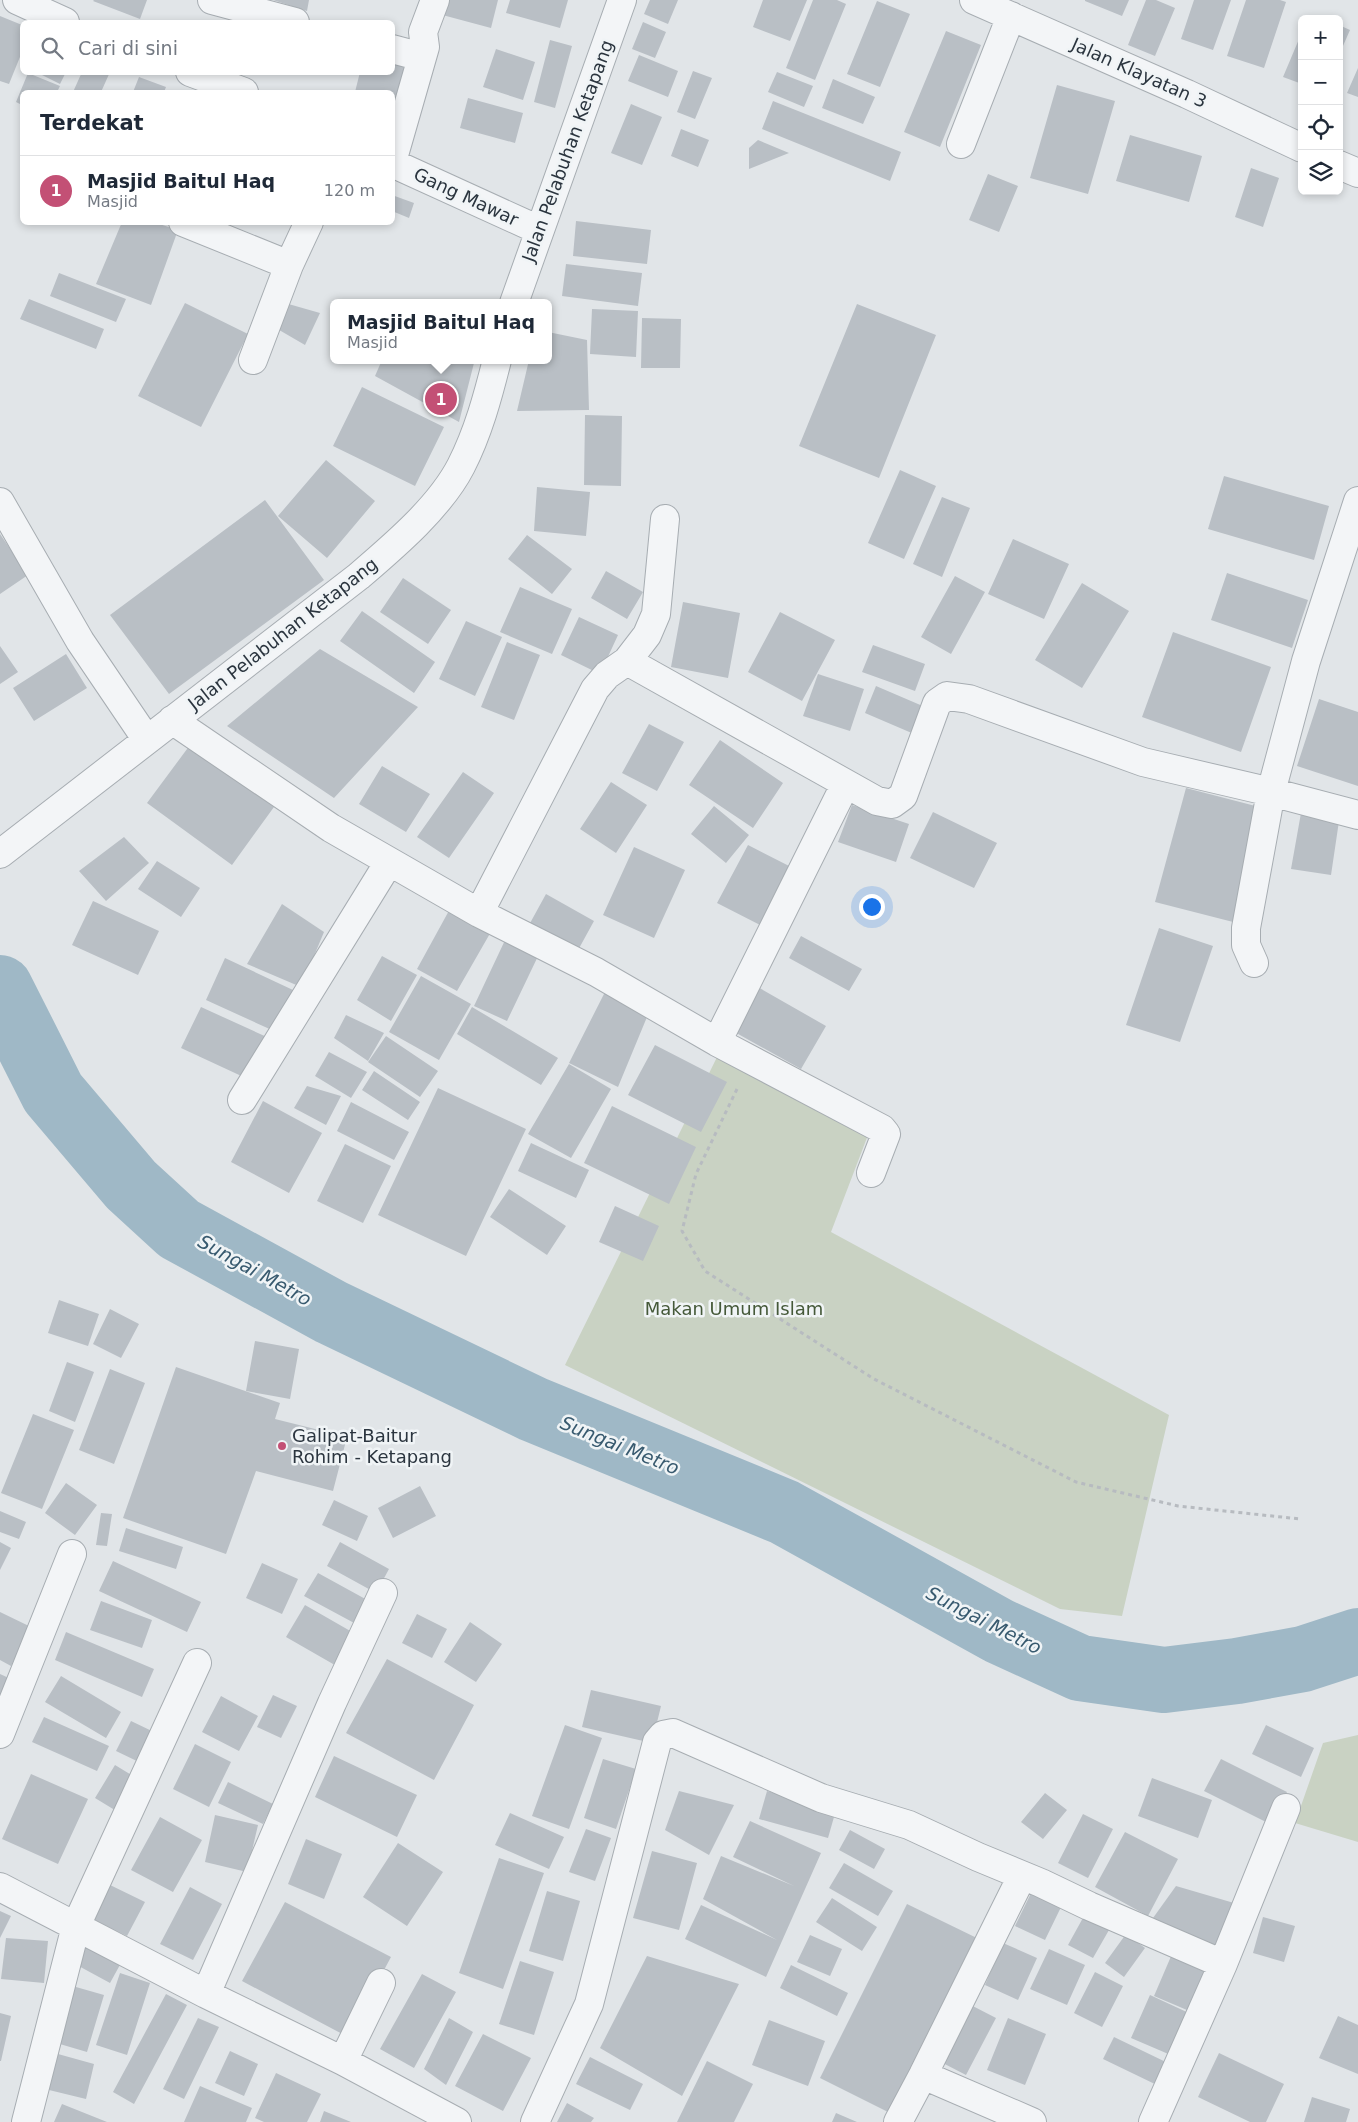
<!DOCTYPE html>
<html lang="id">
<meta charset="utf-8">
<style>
:root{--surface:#fff;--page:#f6f6f7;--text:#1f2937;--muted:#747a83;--line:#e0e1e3;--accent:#c35075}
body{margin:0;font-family:"DejaVu Sans",sans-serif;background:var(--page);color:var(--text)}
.controls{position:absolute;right:15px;top:15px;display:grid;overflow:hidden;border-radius:8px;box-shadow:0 2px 8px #0003}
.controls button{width:45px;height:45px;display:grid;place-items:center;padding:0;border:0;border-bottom:1px solid var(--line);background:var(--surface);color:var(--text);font:25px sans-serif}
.you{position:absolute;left:871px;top:906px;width:18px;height:18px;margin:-12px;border:4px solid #fff;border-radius:50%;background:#1a73e8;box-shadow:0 0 0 8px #1a73e833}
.badge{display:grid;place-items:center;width:32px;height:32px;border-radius:50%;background:var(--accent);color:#fff;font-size:16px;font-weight:700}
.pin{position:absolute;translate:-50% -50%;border:2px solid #fff;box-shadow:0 1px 5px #0006}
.popup{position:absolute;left:330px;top:299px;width:222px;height:65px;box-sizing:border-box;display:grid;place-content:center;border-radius:8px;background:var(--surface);filter:drop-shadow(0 1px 4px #0005);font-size:16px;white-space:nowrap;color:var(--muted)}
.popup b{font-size:19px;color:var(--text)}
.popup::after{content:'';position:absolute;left:50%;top:100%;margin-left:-10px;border:10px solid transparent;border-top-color:var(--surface)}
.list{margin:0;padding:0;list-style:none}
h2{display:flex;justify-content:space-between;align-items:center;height:65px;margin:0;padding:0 20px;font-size:21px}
h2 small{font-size:16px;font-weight:400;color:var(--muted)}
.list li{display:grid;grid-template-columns:32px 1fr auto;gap:15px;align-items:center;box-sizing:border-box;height:70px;padding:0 20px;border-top:1px solid var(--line)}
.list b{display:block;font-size:19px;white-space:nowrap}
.list p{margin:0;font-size:16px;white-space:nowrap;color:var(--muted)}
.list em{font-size:16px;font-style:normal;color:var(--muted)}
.icon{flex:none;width:28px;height:28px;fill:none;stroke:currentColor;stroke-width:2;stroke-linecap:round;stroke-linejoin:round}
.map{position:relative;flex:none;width:1358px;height:2122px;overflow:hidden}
.search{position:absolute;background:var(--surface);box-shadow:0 2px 8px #0003;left:20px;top:20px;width:375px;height:55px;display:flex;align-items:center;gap:12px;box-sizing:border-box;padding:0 18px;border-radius:8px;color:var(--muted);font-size:19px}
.panel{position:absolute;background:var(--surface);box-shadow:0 2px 8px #0003;left:20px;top:90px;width:375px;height:135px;border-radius:8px}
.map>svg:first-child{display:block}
.green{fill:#c9d2c3}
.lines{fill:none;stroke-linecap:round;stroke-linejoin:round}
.river{stroke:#9fb8c6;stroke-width:66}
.building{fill:#b9bfc5}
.minor-casing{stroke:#a7adb2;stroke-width:30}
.path{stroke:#b7bbc0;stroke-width:3;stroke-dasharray:4 4;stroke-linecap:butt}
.minor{stroke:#f3f5f7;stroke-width:28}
.poi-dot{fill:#c35075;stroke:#f0f4f6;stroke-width:2}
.labels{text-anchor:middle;stroke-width:5;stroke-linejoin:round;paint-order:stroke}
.street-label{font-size:18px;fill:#2b353f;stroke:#f0f4f6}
.park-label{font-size:18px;fill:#455939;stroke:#f0f4f6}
.poi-label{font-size:18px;fill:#2b353f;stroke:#f0f4f6;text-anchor:start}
.water-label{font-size:19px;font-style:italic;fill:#385a6f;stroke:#f0f4f6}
</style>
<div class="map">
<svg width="1358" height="2122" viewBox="0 0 1358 2122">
<rect width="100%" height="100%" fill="#e1e5e8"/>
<!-- green -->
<path class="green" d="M721,1049L868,1135L831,1232L1169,1415L1122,1616L1060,1609L565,1365Z
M1358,1735V1842L1295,1823L1323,1743Z"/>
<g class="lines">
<!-- river -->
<path class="river" d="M0,988L53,1093L131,1185L179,1229L331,1312L533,1409L784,1512L999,1631L1080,1668L1164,1680L1237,1671L1303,1659L1358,1641"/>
</g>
<!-- building -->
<path class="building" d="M94,0H147L140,19L93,1Z
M273,0H309L307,11Z
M439,0H498L491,28L435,13Z
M510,0H568L560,28L506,13Z
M650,0H678L668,24L644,14Z
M763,0H807L790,41L753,27Z
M813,0H837L846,4L815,80L786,68Z
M1085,0H1129L1122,16L1085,1Z
M1146,0H1156L1175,8L1155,56L1128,45Z
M1194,0H1231L1213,50L1181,39Z
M1246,0H1280L1286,2L1264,68L1227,56Z
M877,1L910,14L880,87L847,74Z
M0,16L22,25V52L9,84L0,81Z
M643,22L666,32L655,58L632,49Z
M1339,25L1350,30L1339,55Z
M946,31L981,45L940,147L904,132Z
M1302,32V84L1283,77Z
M550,40L572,46L555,108L534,102Z
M496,49L535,62L523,100L483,87Z
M639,55L678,71L668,97L628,81Z
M392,57L409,61L392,111V92H355L360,72H392Z
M1358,68V97L1347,93Z
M693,71L712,78L695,119L677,112Z
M36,72H66L60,84Z
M82,72H110L101,92H73Z
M777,72L813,86L804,107L768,92Z
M28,73L60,86L57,92H22V105L16,102Z
M139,77L166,87L164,92H133Z
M833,79L875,97L863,124L822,108Z
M1057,85L1115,101L1088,194L1030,178Z
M468,98L523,113L515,143L460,128Z
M773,101L901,152L890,181L762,129Z
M631,104L662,117L642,165L611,153Z
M681,129L709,140L698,167L671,156Z
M1130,135L1202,156L1189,202L1116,181Z
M758,140L789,153L749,169V148Z
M1251,168L1279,178L1263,227L1235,217Z
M988,174L1018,186L999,232L969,220Z
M392,195L414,203L409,218L392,211Z
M576,221L651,230L647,264L573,256Z
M122,222H153L178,230L151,305L96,284Z
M566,264L642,273L638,306L562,296Z
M59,273L126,299L116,322L50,296Z
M29,299L104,329L96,349L20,319Z
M185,303L248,334L201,427L138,396Z
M285,303L320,313L305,345L274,327Z
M857,304L936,335L879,478L799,446Z
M592,309L638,311L636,357L590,354Z
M642,318L681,319L680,368H641Z
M548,332L587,340L589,410L517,411L529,360H548Z
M382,360H467L474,363L459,422L375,376Z
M362,387L444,427L415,486L333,446Z
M585,415L622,416L621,486L584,485Z
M326,460L375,501L327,558L278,516Z
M900,470L936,486L904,559L868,543Z
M1224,476L1329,506L1314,560L1208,529Z
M537,487L590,492L586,536L534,531Z
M942,497L970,508L942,577L913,564Z
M265,500L324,580L169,694L110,615Z
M0,534L28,575L0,594Z
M527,535L572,569L552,594L508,559Z
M1013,539L1069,564L1044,619L988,594Z
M606,571L643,592L627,619L591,598Z
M1227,573L1308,600L1292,648L1211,620Z
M955,576L985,592L951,654L921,637Z
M403,578L451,610L428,644L380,612Z
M1082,583L1129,611L1082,688L1035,660Z
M520,587L572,609L552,654L500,632Z
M683,602L740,613L728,678L671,667Z
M362,611L435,662L414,693L340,641Z
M780,612L835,640L802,701L748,672Z
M579,617L618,635L600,674L561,655Z
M466,621L502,637L475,696L439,679Z
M1173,632L1271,667L1241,752L1142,717Z
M507,642L540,655L514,720L481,707Z
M873,645L925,664L915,691L862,672Z
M0,646L18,672L0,684Z
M320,649L418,707L334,798L227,726Z
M66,654L87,688L34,721L13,688Z
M818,674L864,689L850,731L803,716Z
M876,686L925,707L914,734L865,713Z
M1319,699L1358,712V786L1297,766Z
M649,724L684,742L657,791L622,773Z
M720,740L783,783L753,828L689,785Z
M190,745L274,807L232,865L147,803Z
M382,766L430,794L406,832L359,804Z
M463,772L494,793L449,858L417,837Z
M611,782L647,805L616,853L580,829Z
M1186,788L1267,809L1237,923L1155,902Z
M852,805L909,824L896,862L838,842Z
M714,806L749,835L726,863L691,834Z
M933,812L997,843L974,888L910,858Z
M1301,813L1339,821L1331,875L1291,869Z
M124,837L149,863L106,901L79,871Z
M748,845L795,869L764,927L717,903Z
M634,847L685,870L654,938L603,915Z
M157,861L200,888L181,917L138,889Z
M546,894L594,921L577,952L529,925Z
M93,901L159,931L138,975L72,945Z
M282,904L324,932L301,987L247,964Z
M451,907L492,930L457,991L417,969Z
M1159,928L1213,946L1180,1042L1126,1025Z
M507,936L540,952L507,1021L474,1006Z
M801,936L862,969L849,991L789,958Z
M382,956L417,975L391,1021L357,1000Z
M225,958L293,990L274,1031L206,1000Z
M421,976L471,1004L439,1060L389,1032Z
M756,986L826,1026L801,1069L731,1030Z
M605,992L647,1017L618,1087L569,1063Z
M201,1007L269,1038L250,1080L181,1048Z
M472,1007L558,1058L541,1085L457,1034Z
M346,1015L384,1033L368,1061L334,1038Z
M386,1036L438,1071L420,1097L368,1062Z
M655,1045L727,1082L701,1132L628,1095Z
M329,1052L367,1072L351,1098L315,1076Z
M569,1064L611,1089L571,1158L528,1134Z
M374,1071L420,1102L408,1120L362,1090Z
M307,1086L341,1096L326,1125L294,1108Z
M438,1088L526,1129L466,1256L378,1215Z
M263,1101L322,1133L289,1193L231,1162Z
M351,1102L409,1132L394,1160L337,1131Z
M612,1106L696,1147L669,1204L584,1163Z
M531,1143L589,1170L576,1198L518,1171Z
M345,1144L391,1166L363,1223L317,1201Z
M509,1189L566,1226L547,1255L490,1217Z
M615,1206L659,1226L643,1261L599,1242Z
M59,1300L99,1314L88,1346L48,1333Z
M110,1309L139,1324L121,1358L93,1344Z
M255,1341L299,1349L290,1399L246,1391Z
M67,1362L94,1372L75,1422L49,1411Z
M176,1367L280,1403L275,1419L347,1437L333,1491L256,1471L226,1554L123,1518Z
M110,1369L145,1383L114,1464L79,1450Z
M33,1414L74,1430L42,1509L1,1493Z
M66,1483L97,1505L75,1535L45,1513Z
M420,1486L436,1516L393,1538L378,1508Z
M334,1500L368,1516L357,1541L322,1525Z
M0,1511L26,1522L19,1539L0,1532Z
M101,1513L112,1514L107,1546L96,1545Z
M126,1528L183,1547L176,1569L119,1551Z
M0,1542L11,1548L0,1570Z
M340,1542L389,1569L376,1593L327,1566Z
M113,1561L201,1602L187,1632L99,1591Z
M262,1563L298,1579L282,1614L246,1598Z
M318,1573L369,1601L356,1624L304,1596Z
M101,1601L152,1620L142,1648L90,1630Z
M305,1605L359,1636L340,1668L286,1637Z
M0,1612L31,1627L11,1666L0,1660Z
M417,1614L447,1629L432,1658L402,1643Z
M470,1622L502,1644L476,1682L444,1662Z
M66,1632L154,1669L142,1697L55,1660Z
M387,1659L474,1705L434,1780L346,1733Z
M0,1674L11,1679L0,1702Z
M61,1676L121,1712L106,1738L45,1702Z
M591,1690L661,1706L652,1743L582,1727Z
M273,1695L297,1706L281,1738L257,1727Z
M221,1696L258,1716L239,1751L202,1732Z
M44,1717L109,1746L97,1771L32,1742Z
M131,1721L156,1733L141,1763L116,1751Z
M565,1725L602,1738L569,1829L532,1816Z
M1266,1725L1314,1748L1301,1777L1252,1754Z
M195,1744L231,1762L209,1807L173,1789Z
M334,1756L417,1795L397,1837L315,1797Z
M603,1759L636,1769L616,1829L584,1818Z
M1221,1759L1287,1792L1270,1824L1204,1791Z
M115,1765L138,1779L118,1812L95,1798Z
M31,1774L88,1799L58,1864L2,1839Z
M1152,1778L1212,1800L1198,1838L1138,1816Z
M228,1782L273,1804L263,1824L218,1803Z
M679,1791L734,1805L709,1855L665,1830Z
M767,1791L836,1810L828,1838L759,1819Z
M1045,1793L1067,1810L1043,1839L1021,1822Z
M510,1813L564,1837L549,1869L495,1845Z
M1083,1814L1113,1829L1088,1878L1058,1863Z
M215,1815L258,1825L247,1872L205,1862Z
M160,1817L202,1840L173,1892L131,1870Z
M750,1821L821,1853L766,1977L685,1939L701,1905L777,1940L703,1899L721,1856L794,1886L733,1857Z
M586,1829L611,1838L595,1881L569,1872Z
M850,1830L885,1849L874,1869L839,1850Z
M1125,1832L1178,1859L1148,1916L1095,1887Z
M306,1839L342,1854L324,1899L288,1884Z
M398,1843L443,1872L407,1926L363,1897Z
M652,1851L697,1863L679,1930L633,1918Z
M499,1858L544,1873L503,1989L459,1973Z
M844,1863L893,1891L878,1916L829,1888Z
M108,1884L145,1902L127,1936L90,1918Z
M1176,1886L1234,1903L1224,1950L1153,1918Z
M190,1887L222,1904L193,1960L160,1944Z
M1033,1889L1063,1903L1045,1940L1015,1926Z
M547,1891L580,1901L563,1961L529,1951Z
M832,1898L877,1927L862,1951L816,1922Z
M285,1902L391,1957L348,2037L242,1981Z
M907,1904L983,1941L896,2116L820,2078Z
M0,1911L11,1916L0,1938Z
M1084,1916L1109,1930L1093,1958L1068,1945Z
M1263,1917L1295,1926L1284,1962L1253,1953Z
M1126,1934L1145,1948L1124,1977L1105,1963Z
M810,1935L842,1949L830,1976L797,1962Z
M6,1938L48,1941L44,1983L1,1979Z
M1003,1943L1037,1958L1018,2000L985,1985Z
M86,1945L121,1963L110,1983L75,1964Z
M1049,1949L1085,1965L1067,2005L1030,1989Z
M1172,1954L1212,1971L1194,2013L1154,1996Z
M647,1956L739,1984L682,2096L600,2048Z
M520,1961L554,1972L534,2035L499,2024Z
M791,1965L848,1993L837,2016L780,1988Z
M1095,1972L1123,1986L1102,2027L1074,2013Z
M120,1973L150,1983L127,2055L96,2045Z
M422,1974L456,1992L414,2068L380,2049Z
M69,1985L104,1995L87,2052L53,2042Z
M166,1994L187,2005L134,2104L113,2092Z
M1150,1995L1191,2014L1173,2056L1131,2038Z
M965,2002L996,2018L966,2075L935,2059Z
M0,2013L11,2016L1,2061H0Z
M1338,2016L1358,2025V2074L1319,2058Z
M198,2018L219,2027L184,2099L163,2089Z
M449,2018L473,2032L446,2085L424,2069Z
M1008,2018L1046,2034L1025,2085L987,2070Z
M769,2020L825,2041L808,2086L752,2065Z
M483,2034L531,2058L503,2111L455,2086Z
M1114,2037L1172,2065L1161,2087L1103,2059Z
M230,2051L258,2064L244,2096L215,2083Z
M1219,2053L1284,2084L1266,2122H1250L1198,2097Z
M58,2054L94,2064L86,2099L49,2090Z
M590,2057L643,2084L630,2110L576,2084Z
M707,2061L753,2084L734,2122H677Z
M276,2073L321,2094L307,2122H264L255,2118Z
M200,2086L252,2108L246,2122H184Z
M1312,2097L1350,2109L1346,2122H1304Z
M567,2103L594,2118L591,2122H557Z
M62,2104L107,2122H54Z
M324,2111L351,2122H320Z
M836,2113L857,2122H832Z"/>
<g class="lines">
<!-- minor casing -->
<g class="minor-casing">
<path id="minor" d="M17,0L65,22
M212,0L295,22
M974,0L1187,94L1302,148
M392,49L422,57
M190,72L244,92
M961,144L1011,16
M392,162L425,47L423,32L435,0
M392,163L539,230
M1339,165L1358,173
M183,222L289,265
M514,303L622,0
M253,360L289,265L309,222
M1358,501L1306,661L1271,792L1358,815
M0,502L80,641L147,740
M627,661L647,635L656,614L665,519
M172,720L331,828L479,913L596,972L717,1042L882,1129L886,1134L871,1173
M0,854L359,576C394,546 440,507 461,466C478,433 488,396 497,360
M479,913L595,689L607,675L627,661L877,801L892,804L903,796L937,703L947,696L969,699L1143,762L1271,792L1246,928V945L1254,963
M717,1042L845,785
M242,1100L389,862
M0,1734L72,1554
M0,1887L206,1994L343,2061L457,2122
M206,1994L332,1703L383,1593
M343,2061L381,1983
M923,2075L1032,2122
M26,2122L76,1926L197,1663
M535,2122L589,2004L657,1742L663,1735L673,1733L821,1798L909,1825L978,1857L1041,1883L1089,1906L1223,1964
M898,2122L923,2075L1022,1876
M1153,2122L1223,1964L1286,1808"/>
</g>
<!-- path -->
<path class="path" d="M737,1089L696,1174L682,1231L705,1271L874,1379L1076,1482L1178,1506L1300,1519"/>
<!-- minor -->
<use href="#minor" class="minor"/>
</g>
<!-- markers -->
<circle class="poi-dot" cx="282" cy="1446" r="5"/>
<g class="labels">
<!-- street labels -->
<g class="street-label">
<text transform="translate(1139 73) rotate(24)" y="6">Jalan Klayatan 3</text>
<text transform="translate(568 151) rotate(-70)" y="6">Jalan Pelabuhan Ketapang</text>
<text transform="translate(466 197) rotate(25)" y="6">Gang Mawar</text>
<text transform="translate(283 634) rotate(-38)" y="6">Jalan Pelabuhan Ketapang</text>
</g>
<!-- park labels -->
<g class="park-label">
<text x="734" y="1315">Makan Umum Islam</text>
</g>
<!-- poi labels -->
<g class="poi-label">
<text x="292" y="1442">Galipat-Baitur<tspan x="292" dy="21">Rohim - Ketapang</tspan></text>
</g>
<!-- water labels -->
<g class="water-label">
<text transform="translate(255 1270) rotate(29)" y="7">Sungai Metro</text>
<text transform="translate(620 1445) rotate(22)" y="7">Sungai Metro</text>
<text transform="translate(984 1620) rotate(27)" y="7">Sungai Metro</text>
</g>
</g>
</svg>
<div class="controls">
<button>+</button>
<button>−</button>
<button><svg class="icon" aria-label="locate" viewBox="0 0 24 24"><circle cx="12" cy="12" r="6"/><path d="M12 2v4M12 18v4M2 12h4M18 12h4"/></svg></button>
<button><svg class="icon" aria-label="layers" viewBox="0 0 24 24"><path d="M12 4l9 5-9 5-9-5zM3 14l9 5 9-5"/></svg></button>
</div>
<div class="you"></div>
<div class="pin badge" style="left:441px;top:399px">1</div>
<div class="popup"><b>Masjid Baitul Haq</b>Masjid</div>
<div class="search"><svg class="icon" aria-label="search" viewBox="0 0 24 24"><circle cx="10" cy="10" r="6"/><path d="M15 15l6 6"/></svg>Cari di sini</div>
<section class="panel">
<h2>Terdekat<small></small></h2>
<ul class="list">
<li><span class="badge">1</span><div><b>Masjid Baitul Haq</b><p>Masjid</p></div><em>120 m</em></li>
</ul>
</section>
</div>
